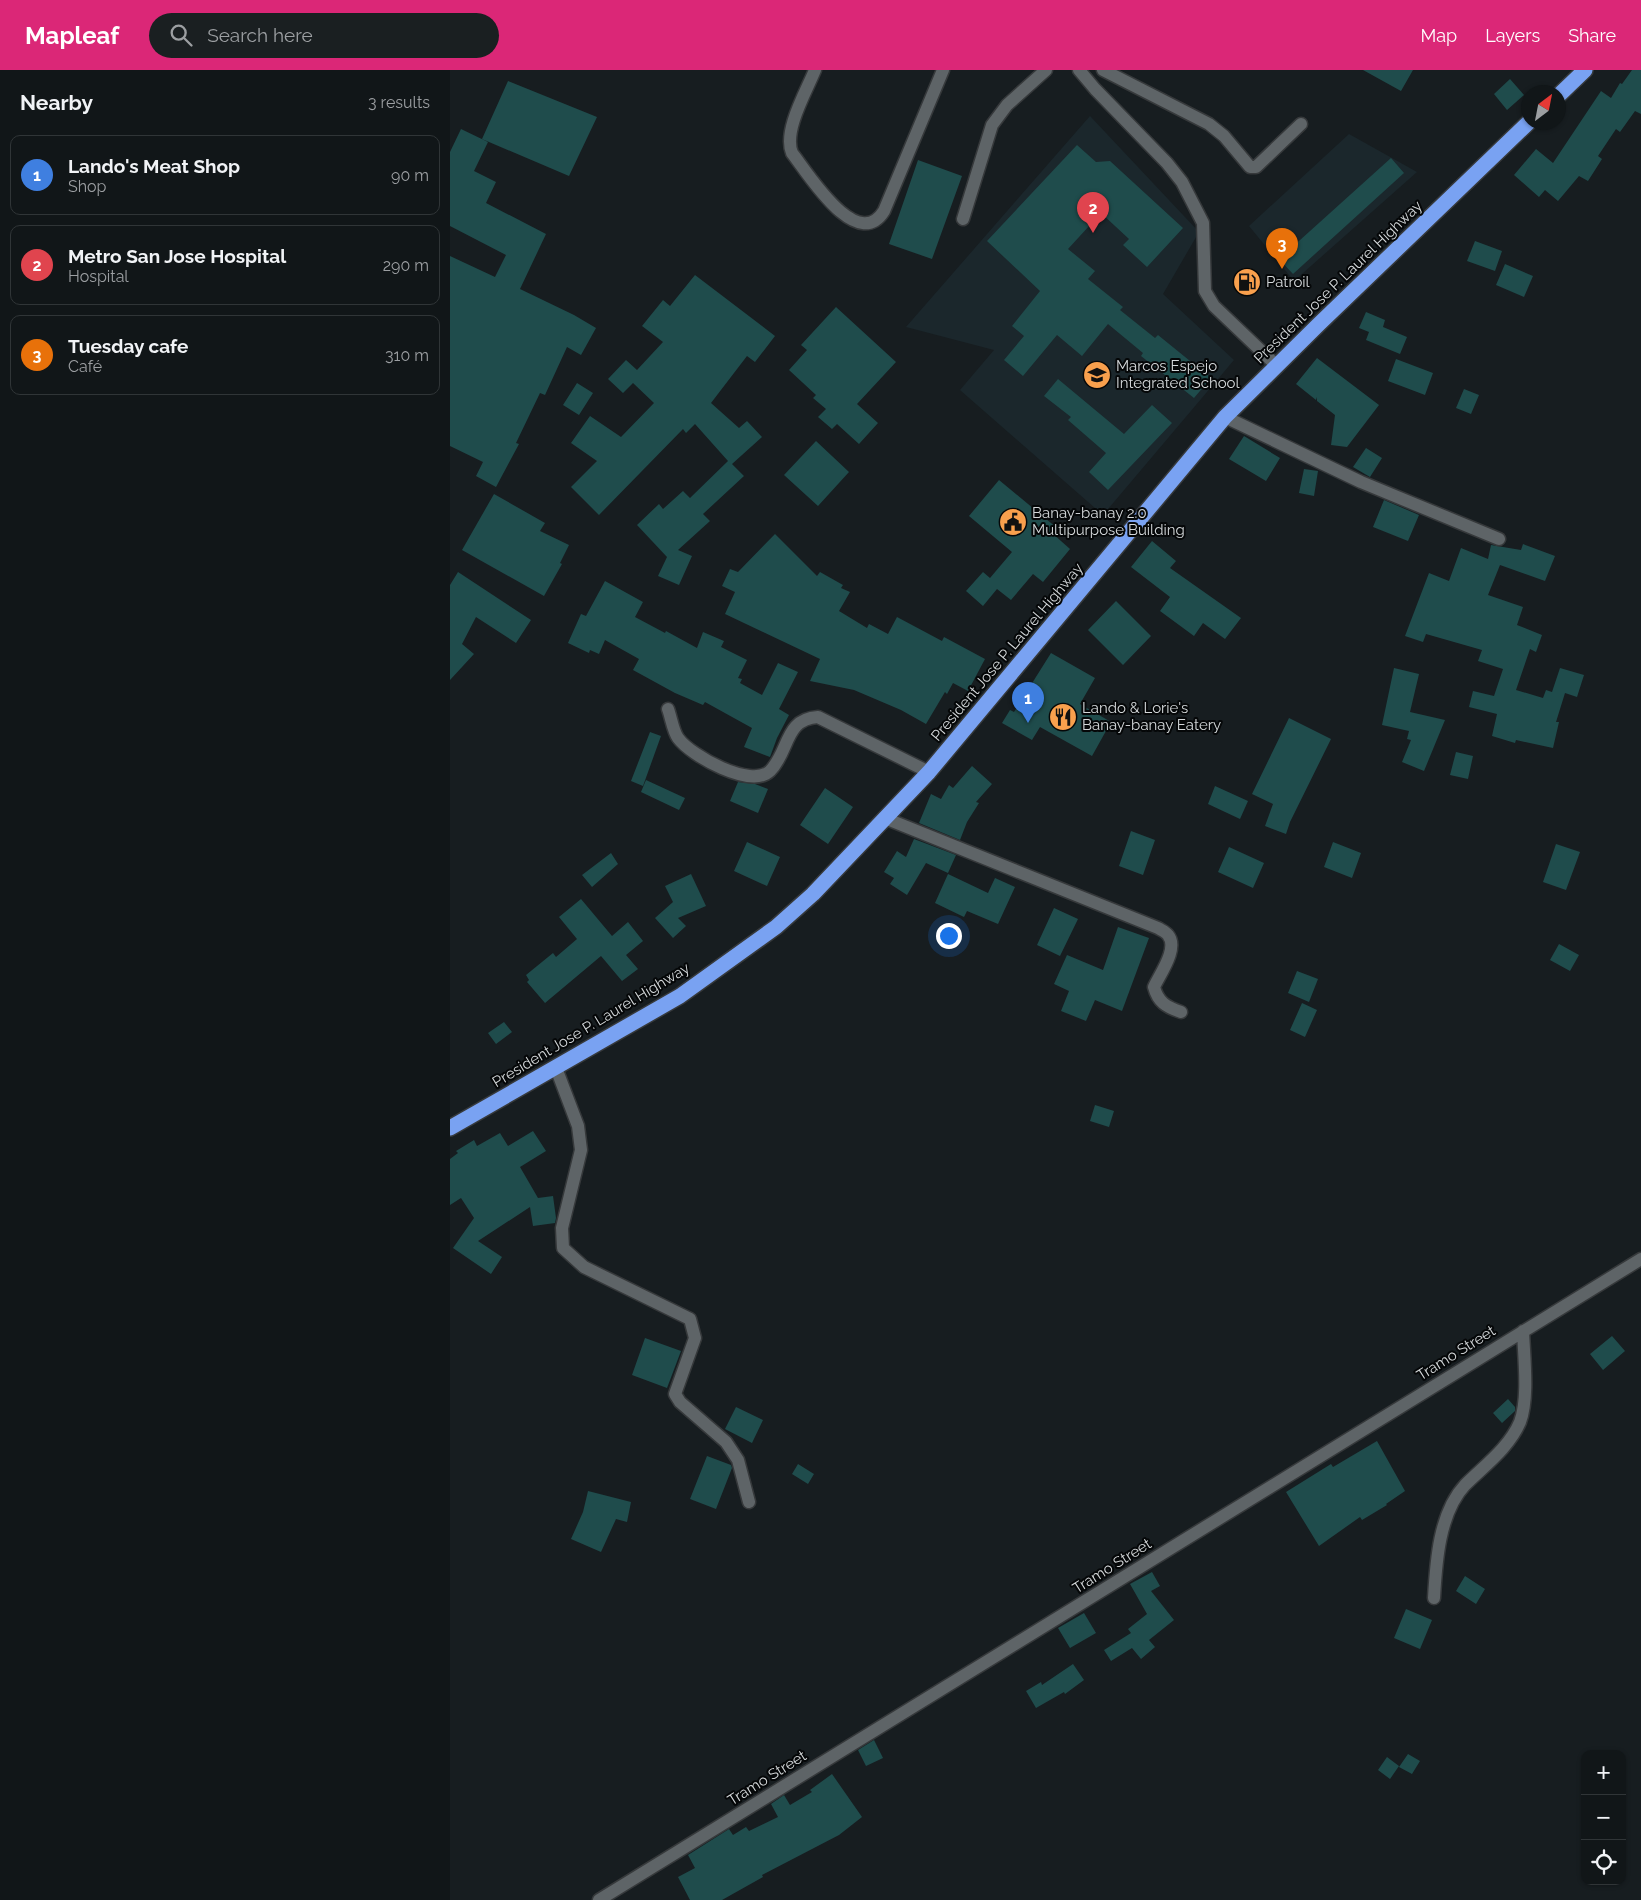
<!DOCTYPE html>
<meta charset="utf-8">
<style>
:root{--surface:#111618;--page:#1a1f21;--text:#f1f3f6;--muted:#9c9fa2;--line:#303537;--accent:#db2777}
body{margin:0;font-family:Raleway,sans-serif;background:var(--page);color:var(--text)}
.controls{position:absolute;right:15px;bottom:15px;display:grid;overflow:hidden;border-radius:10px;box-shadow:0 1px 4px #0004}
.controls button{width:45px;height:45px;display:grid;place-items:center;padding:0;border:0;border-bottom:1px solid var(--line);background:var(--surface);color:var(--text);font:25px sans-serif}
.compass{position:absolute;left:1071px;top:15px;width:45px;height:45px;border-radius:50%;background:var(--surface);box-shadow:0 1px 4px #0004;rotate:32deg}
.you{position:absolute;left:498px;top:865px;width:18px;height:18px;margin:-12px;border:4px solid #fff;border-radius:50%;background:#1a73e8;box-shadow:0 0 0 8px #1a73e833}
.badge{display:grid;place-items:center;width:32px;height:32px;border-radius:50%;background:var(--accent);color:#fff;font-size:16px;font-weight:700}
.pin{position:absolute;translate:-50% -41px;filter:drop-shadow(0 1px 2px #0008)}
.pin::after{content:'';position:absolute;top:26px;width:18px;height:15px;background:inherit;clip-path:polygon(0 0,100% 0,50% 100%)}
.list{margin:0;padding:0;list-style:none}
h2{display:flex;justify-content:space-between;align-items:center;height:65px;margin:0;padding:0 20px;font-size:21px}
h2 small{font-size:16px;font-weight:400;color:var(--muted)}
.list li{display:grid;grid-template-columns:32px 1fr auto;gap:15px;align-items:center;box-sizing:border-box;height:80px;margin:0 10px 10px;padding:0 10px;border:1px solid var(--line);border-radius:10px}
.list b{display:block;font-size:19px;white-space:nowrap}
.list p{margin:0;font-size:16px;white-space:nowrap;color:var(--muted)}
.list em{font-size:16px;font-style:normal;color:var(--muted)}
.icon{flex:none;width:28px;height:28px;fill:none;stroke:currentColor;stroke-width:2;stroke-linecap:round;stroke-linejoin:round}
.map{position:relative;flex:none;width:1191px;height:1830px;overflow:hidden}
header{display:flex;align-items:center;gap:30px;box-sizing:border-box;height:70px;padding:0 25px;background:var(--accent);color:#fff}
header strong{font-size:24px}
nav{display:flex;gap:28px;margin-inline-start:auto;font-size:18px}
.search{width:350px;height:45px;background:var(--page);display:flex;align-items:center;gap:12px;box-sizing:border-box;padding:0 18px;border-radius:28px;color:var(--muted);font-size:19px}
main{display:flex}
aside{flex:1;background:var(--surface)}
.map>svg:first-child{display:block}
.built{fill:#1b272c}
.building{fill:#1f4c4c}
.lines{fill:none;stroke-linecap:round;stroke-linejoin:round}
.street-casing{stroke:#36393b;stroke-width:15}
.highway-casing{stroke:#36393b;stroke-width:18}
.street{stroke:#5e6467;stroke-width:12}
.highway{stroke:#79a2f2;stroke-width:15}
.labels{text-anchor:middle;stroke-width:4;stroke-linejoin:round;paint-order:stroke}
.poi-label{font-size:15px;fill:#d4d8da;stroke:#050708;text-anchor:start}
.street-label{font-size:15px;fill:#d4d8da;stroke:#050708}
</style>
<header>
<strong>Mapleaf</strong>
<div class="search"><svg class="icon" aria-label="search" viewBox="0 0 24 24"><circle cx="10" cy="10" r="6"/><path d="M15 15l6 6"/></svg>Search here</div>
<nav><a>Map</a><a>Layers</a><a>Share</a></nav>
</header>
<main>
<aside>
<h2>Nearby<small>3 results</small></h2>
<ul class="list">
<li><span class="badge" style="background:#3f7fe0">1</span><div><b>Lando's Meat Shop</b><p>Shop</p></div><em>90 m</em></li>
<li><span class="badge" style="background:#e0444e">2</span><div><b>Metro San Jose Hospital</b><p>Hospital</p></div><em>290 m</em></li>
<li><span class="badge" style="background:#e8710a">3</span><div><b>Tuesday cafe</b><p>Café</p></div><em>310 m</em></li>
</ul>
</aside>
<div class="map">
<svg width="1191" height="1830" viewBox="0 0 1191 1830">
<rect width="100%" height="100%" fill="#171d20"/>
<!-- built -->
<path class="built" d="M640,46L749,162L713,224L784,290L653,445L510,320L544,280L456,257Z
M899,64L967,102L844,211L799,156Z"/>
<!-- building -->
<path class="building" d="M913,0H963L951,21Z
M1182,0H1191V44L1185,41L1170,62L1166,59L1148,86L1152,89L1138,111L1129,106L1108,131L1095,120L1089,127L1064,105L1086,79L1103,93L1151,21L1161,28L1170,13L1172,14Z
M1060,9L1074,25L1057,40L1044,24Z
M58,11L147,47L119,106L32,69Z
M11,59L38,72L24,101L46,112L36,133L96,164L70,219L124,245L146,258L131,285L117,277L95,325L90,323L66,373L69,374L46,417L26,406L33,392L0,376V186L45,207L56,185L0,156V82Z
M627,75L646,92L660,91L733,158L697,197L673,175L679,169L651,143L618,179L645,201L638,209L673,237L670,240L705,268L708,265L761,308L744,328L691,286L693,283L658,254L632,286L607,265L573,306L554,290L574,266L562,256L590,221L537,171Z
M941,88L954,103L843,204L829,189Z
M468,90L512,106L482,189L439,174Z
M1025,171L1052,181L1045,201L1017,191Z
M1055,194L1083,206L1074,227L1046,215Z
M245,205L325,266L305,292L297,286L261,333L289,358L297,351L312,367L282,394L294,406L253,444L260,451L228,480L242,486L229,515L208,506L217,487L187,455L209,434L213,439L233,421L240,428L278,391L245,354L236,363L233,359L149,445L121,417L147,391L121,373L140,346L171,367L204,333L183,313L173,323L158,309L176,290L187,300L213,272L192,256L213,230L220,236Z
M386,237L446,292L407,334L428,353L409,374L387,354L382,359L368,347L376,339L363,328L366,325L339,300L357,280L351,275Z
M916,242L935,250L933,257L957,267L950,284L916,270L919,262L909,258Z
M867,288L929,335L897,377L881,375L885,345L867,331V327L866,330L846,314Z
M946,289L983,303L975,325L938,311Z
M608,309L674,364L702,335L722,353L658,420L639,402L656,383L618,350L621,347L594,326Z
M127,313L143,323L129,345L113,335Z
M1014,319L1029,325L1021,344L1006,338Z
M794,366L830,388L816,411L779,389Z
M366,371L399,402L368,436L334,405Z
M916,378L932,388L920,407L903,397Z
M854,399L868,401L864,426L849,423Z
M549,410L607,458L602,463L620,479L593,512L583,504L561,530L547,519L533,536L516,521L533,502L540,508L562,482L519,446Z
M44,424L95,453L90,461L119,475L110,493L112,494L94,526L12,480Z
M934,430L969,445L958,471L923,457Z
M325,464L367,506L370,502L393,515L391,518L400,522L389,541L417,558L419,554L438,564L447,547L492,571L494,567L535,589L518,621L503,613L497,624L495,622L476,654L451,640L404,620L360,611L370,589L275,544L285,522L272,516L280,499L288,502Z
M702,471L726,491L720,498L791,548L775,569L753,553L744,566L710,541L720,527L681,497Z
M1073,474L1105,486L1095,511L1050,495L1038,525L1073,537L1067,555L1092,565L1086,582L1080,579L1066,620L1093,628L1096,620L1102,622L1110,598L1134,605L1127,627L1115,623L1106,652H1109L1103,678L1066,670L1065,673L1042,666L1047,644L1019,637L1023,621L1044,626L1053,599L1028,591L1032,580L976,564L973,572L955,566L979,503L999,511L1011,478L1038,489L1041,475L1071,480Z
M8,502L81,550L66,573L26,547L12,574L24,584L0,610V515Z
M155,511L193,532L185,547L215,563L216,561L247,578L253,562L274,571L271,577L297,590L288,608L292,609L290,613L312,625L328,593L348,602L329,639L339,645L327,668L320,687L294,677L302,658L255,632L253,635L225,623L183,600L189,589L155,570L149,584L140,580L139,583L118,573L131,544L136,546Z
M666,531L701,566L673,595L638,560Z
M601,583L645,608L630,634L661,652L642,686L590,657L582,670L552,653L560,640L564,642Z
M944,598L969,604L960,642L995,650L974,701L952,692L961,670L957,669L959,661L932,655Z
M839,648L881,669L840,752L836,764L815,756L823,734L802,724Z
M200,662L211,666L193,716L181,711Z
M1006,682L1023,686L1018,709L1000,705Z
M522,696L542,714L526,732L529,733L517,752L510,770L469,753L481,724L491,729L499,715L503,718Z
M196,710L235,728L229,740L191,722Z
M288,712L305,714L318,719L308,743L280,731Z
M765,716L798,731L790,749L758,734Z
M375,718L403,737L378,774L350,755Z
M681,761L705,770L693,805L669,796Z
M464,769L506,785L498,803L476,793L457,825L440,814L444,808L434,802L447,781L456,787Z
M297,772L330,787L317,816L284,801Z
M883,772L911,783L902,808L874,797Z
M1106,774L1130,782L1116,820L1093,812Z
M779,777L814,793L803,818L768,802Z
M161,783L168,794L142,817L132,805Z
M241,804L256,836L228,848L236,856L223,868L205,848L223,832L215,816Z
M498,804L538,823L545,808L565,817L548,854L517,841L514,847L485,833Z
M131,829L162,866L178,852L193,871L176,885L188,899L172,911L151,886L95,933L77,912L79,910L76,905L103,883L106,887L127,869L109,847Z
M604,838L628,849L610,886L587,875Z
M668,857L699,868L672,941L645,930L636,951L611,941L619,921L604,914L617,885L653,900Z
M1109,874L1129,885L1120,901L1100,890Z
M847,901L868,909L859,932L838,923Z
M852,933L867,940L855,967L840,960Z
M54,952L62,962L46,974L38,963Z
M645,1035L664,1041L659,1057L640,1051Z
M83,1061L96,1081L70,1097L88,1128L103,1126L106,1148L105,1153L83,1156L80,1137L28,1171L52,1187L41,1204L3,1178L24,1148L11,1128L0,1135V1089L8,1083L6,1081L24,1070L27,1076L50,1063L58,1076Z
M1162,1266L1175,1281L1153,1300L1140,1284Z
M195,1268L231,1281L217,1318L182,1305Z
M1058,1329L1065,1337V1341L1052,1353L1043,1343Z
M286,1337L313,1350L302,1373L275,1359Z
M927,1371L955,1421L936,1434L937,1435L912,1450L910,1447L869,1476L836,1422L881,1394L883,1397Z
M257,1386L281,1395L282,1398L266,1439L240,1429Z
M348,1394L364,1404L358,1414L342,1404Z
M138,1421L181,1432L177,1452L166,1449L151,1482L121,1469L133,1442Z
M702,1502L710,1516L701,1521L724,1550L699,1570L705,1577L691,1589L682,1578L661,1591L654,1580L681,1563L678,1559L697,1544L680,1514Z
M1015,1506L1035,1519L1026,1534L1006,1521Z
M956,1539L982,1550L970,1579L944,1568Z
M634,1543L646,1563L620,1578L608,1558Z
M623,1594L634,1610L615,1624L614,1622L586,1638L576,1621L591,1612L592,1615Z
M424,1670L433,1688L416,1696L408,1680Z
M958,1684L970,1691L962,1704L949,1697Z
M937,1687L949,1696L940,1709L928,1700Z
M382,1704L412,1747L389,1765L312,1805L313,1807L272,1830H240L228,1807L245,1798L238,1785L279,1759L283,1765L296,1757L299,1761L328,1747L321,1734L334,1725L340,1735L362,1722L360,1720Z"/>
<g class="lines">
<!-- street casing -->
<g class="street-casing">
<path id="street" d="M365,0C356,22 333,61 342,83C357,102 407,184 434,141L493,0
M629,0L645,19L717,93L732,112L753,153L755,221L764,236L827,296
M653,0L759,54L774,66L800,97H806L851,54
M513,149L542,55L557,35L596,0
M775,347L911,412L1049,469
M218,639C221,647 223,661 228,668C241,686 301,719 320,701C340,681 334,649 368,647L479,702
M437,749L708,858C711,860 716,862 718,865C729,878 710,904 704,917C708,932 716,937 731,942
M106,998L128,1056L131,1080L112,1158L113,1178L134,1197L240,1249L245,1268L225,1324L230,1332L276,1372L288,1390L299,1432
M984,1528C986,1492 989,1443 1015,1415C1034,1396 1059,1378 1070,1352C1079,1328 1074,1288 1073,1261
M149,1830L1191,1189"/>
</g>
<!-- highway casing -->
<g class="highway-casing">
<path id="highway" d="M1108,26L1135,0
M0,1058L230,926L326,857L363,824L479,702L775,347L869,254L1079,52"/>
</g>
<!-- street -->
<use href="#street" class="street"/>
<!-- highway -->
<use href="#highway" class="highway"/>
</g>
<!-- icons -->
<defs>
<g id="fuel-disc" transform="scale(1.4375)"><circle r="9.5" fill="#f9a04d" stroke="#050708"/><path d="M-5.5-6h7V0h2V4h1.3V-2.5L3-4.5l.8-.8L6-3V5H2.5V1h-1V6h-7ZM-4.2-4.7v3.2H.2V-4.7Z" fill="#111"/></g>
<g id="school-disc" transform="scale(1.4375)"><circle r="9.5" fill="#f9a04d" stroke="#050708"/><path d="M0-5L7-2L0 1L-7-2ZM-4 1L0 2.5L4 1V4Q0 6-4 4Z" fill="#111"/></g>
<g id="civic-disc" transform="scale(1.4375)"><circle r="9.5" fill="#f9a04d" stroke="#050708"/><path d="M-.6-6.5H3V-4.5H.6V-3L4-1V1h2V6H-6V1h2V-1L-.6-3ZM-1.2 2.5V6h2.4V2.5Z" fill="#111"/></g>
<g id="restaurant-disc" transform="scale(1.4375)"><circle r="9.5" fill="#f9a04d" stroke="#050708"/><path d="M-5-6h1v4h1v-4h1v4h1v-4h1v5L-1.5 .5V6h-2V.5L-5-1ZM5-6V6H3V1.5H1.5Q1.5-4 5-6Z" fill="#111"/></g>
</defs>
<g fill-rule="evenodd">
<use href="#fuel-disc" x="797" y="212"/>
<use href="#school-disc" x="647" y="305"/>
<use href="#civic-disc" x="563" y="452"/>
<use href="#restaurant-disc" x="613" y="647"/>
</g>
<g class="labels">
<!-- poi labels -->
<g class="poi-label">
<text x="816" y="217">Patroil</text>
<text x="666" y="301">Marcos Espejo<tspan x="666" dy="17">Integrated School</tspan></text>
<text x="582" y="448">Banay-banay 2.0<tspan x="582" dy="17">Multipurpose Building</tspan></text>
<text x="632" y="643">Lando &amp; Lorie's<tspan x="632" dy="17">Banay-banay Eatery</tspan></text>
</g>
<!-- street labels -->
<g class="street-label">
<text transform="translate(888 212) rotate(-44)" y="5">President Jose P. Laurel Highway</text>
<text transform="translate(557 582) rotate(-50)" y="5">President Jose P. Laurel Highway</text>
<text transform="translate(141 955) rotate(-31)" y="5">President Jose P. Laurel Highway</text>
<text transform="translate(1006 1283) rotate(-32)" y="5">Tramo Street</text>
<text transform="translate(662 1496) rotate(-32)" y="5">Tramo Street</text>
<text transform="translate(317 1708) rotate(-32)" y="5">Tramo Street</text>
</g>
</g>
</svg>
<div class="controls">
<button>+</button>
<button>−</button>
<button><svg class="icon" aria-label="locate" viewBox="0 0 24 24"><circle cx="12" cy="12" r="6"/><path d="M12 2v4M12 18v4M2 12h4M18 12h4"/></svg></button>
</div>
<svg class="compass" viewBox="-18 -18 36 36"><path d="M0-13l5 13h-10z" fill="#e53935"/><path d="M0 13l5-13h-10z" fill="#9c9fa2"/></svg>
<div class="you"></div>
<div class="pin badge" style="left:578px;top:653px;background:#3f7fe0">1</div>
<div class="pin badge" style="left:643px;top:163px;background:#e0444e">2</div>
<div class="pin badge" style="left:832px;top:199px;background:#e8710a">3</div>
</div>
</main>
